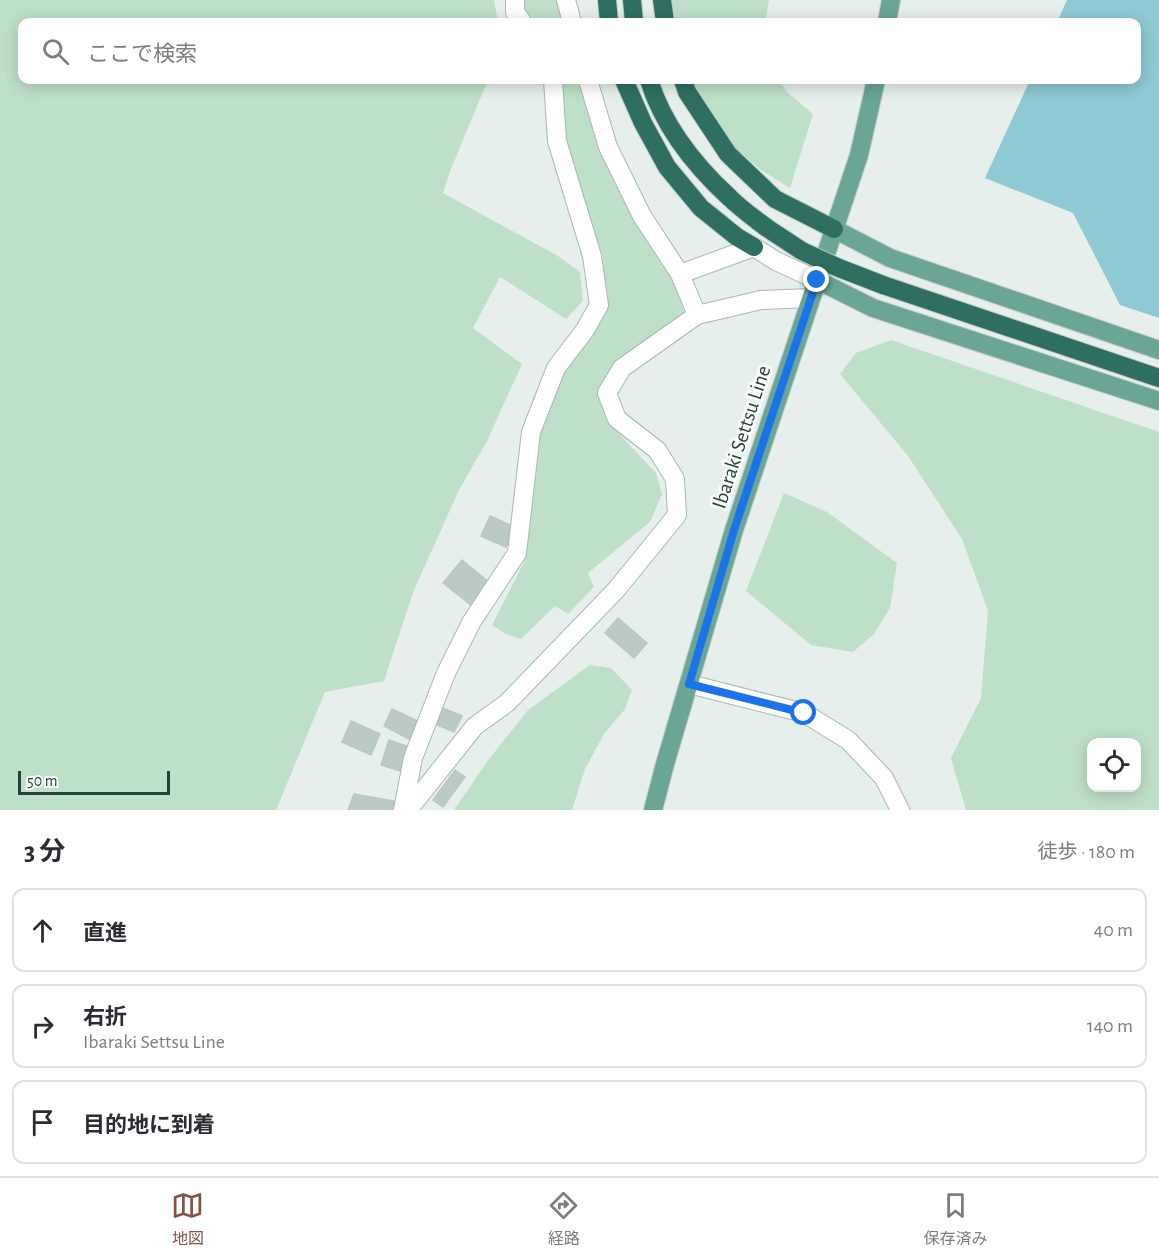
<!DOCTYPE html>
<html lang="ja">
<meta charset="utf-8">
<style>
:root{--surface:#fff;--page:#f7f7f7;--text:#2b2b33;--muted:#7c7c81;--line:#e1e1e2;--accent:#855347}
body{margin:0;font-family:"Alegreya Sans","Noto Sans JP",sans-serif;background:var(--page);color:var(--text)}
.controls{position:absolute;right:18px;bottom:18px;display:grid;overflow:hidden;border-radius:12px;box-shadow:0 3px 15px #0003}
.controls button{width:54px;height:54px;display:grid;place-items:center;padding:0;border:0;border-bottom:2px solid var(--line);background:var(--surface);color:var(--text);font:30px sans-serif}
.scale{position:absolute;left:18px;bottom:15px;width:152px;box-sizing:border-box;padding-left:6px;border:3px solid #24423a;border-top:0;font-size:16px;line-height:21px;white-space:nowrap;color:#24423a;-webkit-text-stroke:4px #f7fbf9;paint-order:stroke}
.stop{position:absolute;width:18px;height:18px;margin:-14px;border:4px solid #1a73e8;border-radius:50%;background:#fff}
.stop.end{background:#1a73e8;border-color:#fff;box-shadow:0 2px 6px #0008}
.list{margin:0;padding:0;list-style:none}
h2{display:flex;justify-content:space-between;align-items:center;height:78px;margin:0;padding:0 24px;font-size:26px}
h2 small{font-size:20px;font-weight:400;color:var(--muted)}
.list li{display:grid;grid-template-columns:39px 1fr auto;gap:18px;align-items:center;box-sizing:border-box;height:84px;margin:0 12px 12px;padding:0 12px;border:2px solid var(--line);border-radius:12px}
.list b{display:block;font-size:22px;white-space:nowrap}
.list p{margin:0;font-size:20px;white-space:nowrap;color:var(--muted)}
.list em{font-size:20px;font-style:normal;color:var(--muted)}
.icon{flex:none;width:33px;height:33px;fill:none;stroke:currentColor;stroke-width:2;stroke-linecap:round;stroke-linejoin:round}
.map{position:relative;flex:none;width:1159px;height:810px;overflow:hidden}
.search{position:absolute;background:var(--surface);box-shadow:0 3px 15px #0003;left:18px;right:18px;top:18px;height:66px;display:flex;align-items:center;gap:15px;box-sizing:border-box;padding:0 21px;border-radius:12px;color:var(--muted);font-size:22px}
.sheet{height:366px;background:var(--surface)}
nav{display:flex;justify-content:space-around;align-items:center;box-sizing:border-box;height:84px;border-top:2px solid var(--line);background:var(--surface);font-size:16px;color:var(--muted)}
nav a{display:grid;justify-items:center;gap:3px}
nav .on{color:var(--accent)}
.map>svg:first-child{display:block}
.green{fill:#bfe0c8;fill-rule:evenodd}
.water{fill:#8ec9d4}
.building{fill:#bbcac4;stroke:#b8c9c2;stroke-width:1.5}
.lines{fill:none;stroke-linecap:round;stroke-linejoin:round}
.minor-casing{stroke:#a8b8b2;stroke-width:20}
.major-casing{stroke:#c2cac8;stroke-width:20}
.highway-casing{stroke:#c2cac8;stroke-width:20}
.minor{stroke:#fff;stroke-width:18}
.major{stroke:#6aa596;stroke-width:18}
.highway{stroke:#2f6f62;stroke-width:18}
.highway-bridge-casing{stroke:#c2cac8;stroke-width:20;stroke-linecap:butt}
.highway-bridge{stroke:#2f6f62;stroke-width:18}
.route{stroke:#1a73e8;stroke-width:8}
.labels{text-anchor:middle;stroke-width:6;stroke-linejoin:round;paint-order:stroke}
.street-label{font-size:21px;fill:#24423a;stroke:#f7fbf9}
</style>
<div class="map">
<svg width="1159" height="810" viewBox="0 0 1159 810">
<rect width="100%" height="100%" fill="#e6efeb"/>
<!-- green -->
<path class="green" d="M0,0H494L498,22H22V80H488L450,171L443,193L558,256L580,272L583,301L566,319L500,277L473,328L522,364L487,441L459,490L414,590L384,681L325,692L276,810H0Z
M522,0H560L566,22H531L522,9Z
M671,0H769L765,22H676L671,8Z
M560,80H581L635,216L673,280L684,312L615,364L598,394L607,421L656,473L662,494L650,522L588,573L594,587L568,614L555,606L521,639L506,634L492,625L524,562L537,437L563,374L591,337L606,305L603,257L565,141Z
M693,80H779L786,91L813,114L790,188L761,170L731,144L695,86Z
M891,340L1159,432V810H966L951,758L981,698L988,611L962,539L908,456L840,374L856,353ZM1092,742H1136V788H1092Z
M784,493L827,512L897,563L890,608L874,634L853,652L811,645L746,591Z
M590,665L611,668L632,690L625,709L604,734L585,769L572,810H454L489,759L528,710Z"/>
<!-- water -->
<path class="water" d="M1067,0H1159V318L1120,305L1073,213L985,178L1030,80H1136V22H1057Z"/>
<!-- building -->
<path class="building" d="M490,516L515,527L506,547L481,536Z
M462,560L490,583L472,606L443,583Z
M618,618L647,643L634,658L605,633Z
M440,707L462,716L454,732L433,723Z
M392,709L418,721L409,739L384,726Z
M351,721L380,734L371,755L342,742Z
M389,740L412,748L404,772L381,765Z
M455,770L465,777L443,807L433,800Z
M354,794L394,801L392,810H348Z"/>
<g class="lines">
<!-- minor casing -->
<g class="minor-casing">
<path id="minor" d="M515,0V12L522,22
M566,0L572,22
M588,80L608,147L642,216L680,274L697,315
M680,274L754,247L776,261L817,280
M689,684L804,713L848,740L884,778L900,810
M403,810L413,758L446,673L472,621L517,553L531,432L556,368L585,330L599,305L592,256L557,141L553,80
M408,810L475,726L507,703L616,590L677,515L675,479L657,450L617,419L607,393L622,368L697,315L761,300L811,298"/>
</g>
<!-- major casing -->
<g class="major-casing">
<path id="major" d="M887,22L891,0
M834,229L890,258L1159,350
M817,280L873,308L1159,401
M653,810L665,764L734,530L859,155L876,80"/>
</g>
<!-- highway casing -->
<g class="highway-casing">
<path id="highway" d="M607,0L609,22
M632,0L634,22
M662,0L665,22
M624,80L643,123L667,167L701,208L737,237L754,247
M649,80C663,125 695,166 730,198C741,209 754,218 767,228
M683,80L687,92L728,154L775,199L834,229
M883,285L1159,378"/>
</g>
<!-- minor -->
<use href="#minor" class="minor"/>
<!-- major -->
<use href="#major" class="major"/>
<!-- highway -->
<use href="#highway" class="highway"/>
<!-- highway-bridge casing -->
<g class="highway-bridge-casing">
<path id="highway-bridge" d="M767,228L802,251L839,268L883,285"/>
</g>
<!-- highway-bridge -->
<use href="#highway-bridge" class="highway-bridge"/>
</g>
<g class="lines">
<!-- route -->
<path class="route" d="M804,713L689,684L734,530L817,280"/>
</g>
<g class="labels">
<!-- street labels -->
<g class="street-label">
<text transform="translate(741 437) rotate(-72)" y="7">Ibaraki Settsu Line</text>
</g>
</g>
</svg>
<div class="controls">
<button><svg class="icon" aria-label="locate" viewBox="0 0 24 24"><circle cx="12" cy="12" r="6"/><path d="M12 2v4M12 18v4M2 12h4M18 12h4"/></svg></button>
</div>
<div class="scale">50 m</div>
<div class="stop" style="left:804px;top:713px"></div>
<div class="stop end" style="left:817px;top:280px"></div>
<div class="search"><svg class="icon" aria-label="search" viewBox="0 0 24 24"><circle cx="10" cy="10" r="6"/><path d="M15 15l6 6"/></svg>ここで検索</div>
</div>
<section class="sheet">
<h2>3 分<small>徒歩 · 180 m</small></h2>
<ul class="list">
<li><svg class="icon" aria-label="ahead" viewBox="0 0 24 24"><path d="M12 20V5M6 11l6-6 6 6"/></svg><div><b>直進</b></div><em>40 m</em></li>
<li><svg class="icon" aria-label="right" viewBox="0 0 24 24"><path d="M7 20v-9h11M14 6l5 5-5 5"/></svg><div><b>右折</b><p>Ibaraki Settsu Line</p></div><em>140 m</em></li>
<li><svg class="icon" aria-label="arrive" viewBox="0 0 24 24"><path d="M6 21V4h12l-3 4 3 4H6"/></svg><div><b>目的地に到着</b></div></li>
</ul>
</section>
<nav>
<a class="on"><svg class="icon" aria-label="map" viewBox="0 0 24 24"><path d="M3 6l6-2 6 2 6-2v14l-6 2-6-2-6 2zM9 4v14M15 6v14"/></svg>地図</a>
<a><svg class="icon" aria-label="directions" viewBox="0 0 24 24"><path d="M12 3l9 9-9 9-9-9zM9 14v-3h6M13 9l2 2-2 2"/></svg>経路</a>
<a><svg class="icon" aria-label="saved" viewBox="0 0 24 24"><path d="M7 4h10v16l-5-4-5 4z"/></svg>保存済み</a>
</nav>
